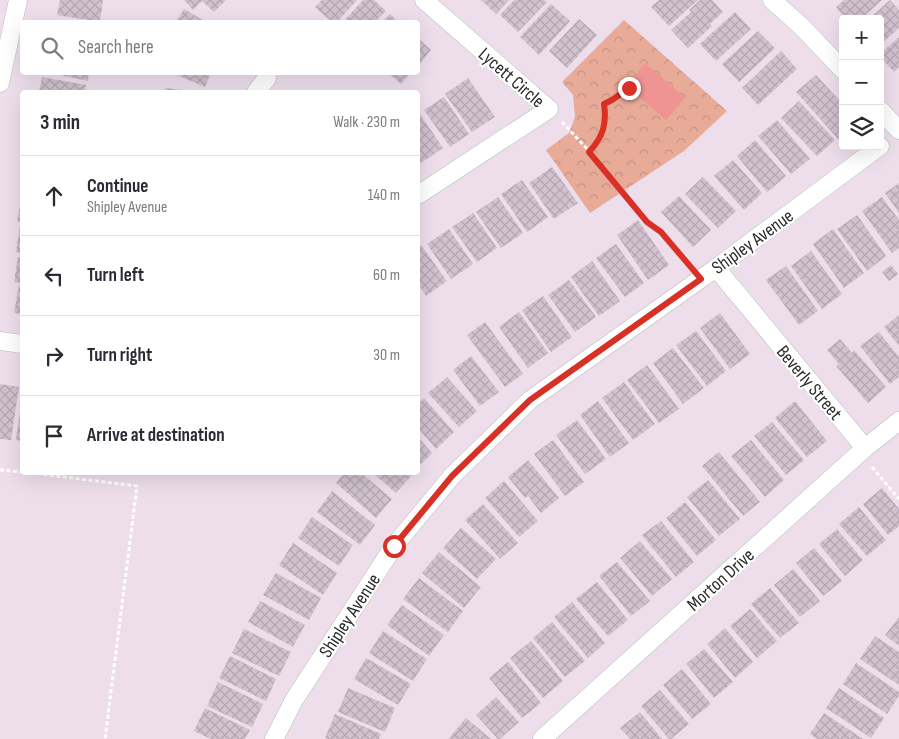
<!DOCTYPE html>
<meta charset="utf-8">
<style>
:root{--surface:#fff;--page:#f2f2f3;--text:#2b2b33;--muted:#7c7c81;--line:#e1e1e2}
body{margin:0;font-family:"Sofia Sans Condensed",sans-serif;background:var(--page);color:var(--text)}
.controls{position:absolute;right:15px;top:15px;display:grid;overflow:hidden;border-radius:5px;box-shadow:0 5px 20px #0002}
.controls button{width:45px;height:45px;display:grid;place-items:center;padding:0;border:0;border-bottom:1px solid var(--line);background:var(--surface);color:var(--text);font:25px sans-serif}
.stop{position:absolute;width:15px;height:15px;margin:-11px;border:4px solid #d93025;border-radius:50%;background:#fff}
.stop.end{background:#d93025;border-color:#fff;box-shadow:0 1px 5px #0008}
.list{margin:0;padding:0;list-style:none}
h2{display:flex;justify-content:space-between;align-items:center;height:65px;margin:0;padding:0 20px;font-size:21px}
h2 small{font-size:16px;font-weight:400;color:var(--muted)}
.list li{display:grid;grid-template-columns:32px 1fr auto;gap:15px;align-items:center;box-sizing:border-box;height:80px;padding:0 20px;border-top:1px solid var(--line)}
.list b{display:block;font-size:19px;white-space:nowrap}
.list p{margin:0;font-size:16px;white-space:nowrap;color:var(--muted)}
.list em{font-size:16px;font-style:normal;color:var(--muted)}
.icon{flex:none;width:28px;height:28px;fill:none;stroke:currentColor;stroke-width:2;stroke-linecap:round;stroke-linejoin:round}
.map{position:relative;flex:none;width:899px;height:739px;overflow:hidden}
.search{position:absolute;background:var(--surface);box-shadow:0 5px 20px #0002;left:20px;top:20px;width:400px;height:55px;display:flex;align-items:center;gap:12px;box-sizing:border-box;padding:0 18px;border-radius:5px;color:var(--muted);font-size:19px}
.panel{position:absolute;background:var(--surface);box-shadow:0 5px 20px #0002;left:20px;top:90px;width:400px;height:385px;border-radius:5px}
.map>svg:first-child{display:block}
.park{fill:url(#park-crowns)}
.pitch{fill:#ef9493}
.building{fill:url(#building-cross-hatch)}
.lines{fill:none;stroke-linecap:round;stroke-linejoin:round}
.minor-casing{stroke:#b2c0b7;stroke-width:19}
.path{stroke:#fff;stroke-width:3;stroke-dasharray:4 2.5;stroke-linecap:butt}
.minor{stroke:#fff;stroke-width:18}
.route{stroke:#d93025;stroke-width:6}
.labels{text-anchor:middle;stroke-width:4.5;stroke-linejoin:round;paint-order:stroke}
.street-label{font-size:19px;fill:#2c2c2c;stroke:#fff}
</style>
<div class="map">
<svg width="899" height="739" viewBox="0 0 899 739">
<defs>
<pattern id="park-crowns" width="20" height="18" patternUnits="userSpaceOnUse" patternTransform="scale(1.25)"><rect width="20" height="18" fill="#e7ab98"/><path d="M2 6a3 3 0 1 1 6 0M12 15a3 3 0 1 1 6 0" fill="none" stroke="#c69383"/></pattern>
<pattern id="building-cross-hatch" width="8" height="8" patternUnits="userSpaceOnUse" patternTransform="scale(1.25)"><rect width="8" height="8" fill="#d0c2ce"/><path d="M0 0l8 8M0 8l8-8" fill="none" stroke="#b3a7b1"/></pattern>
</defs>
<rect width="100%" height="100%" fill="#eedeec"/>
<!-- park -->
<path class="park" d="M624,20L727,111L684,151L590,213L546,150L569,133L575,117L573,95L562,82Z"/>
<!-- pitch -->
<path class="pitch" d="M645,63L685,98L666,120L626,86Z"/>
<!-- building -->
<path class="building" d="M60,0H103L100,22L57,15Z
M184,0H226L214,12L202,1L193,10Z
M322,0H357L337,22H332L315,7Z
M363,0H374L386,11L375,22H343Z
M481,0H509L496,14Z
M514,0H544L547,2L518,32L500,15Z
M659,0H698L669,26L651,7Z
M700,0H712L723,12L710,24L712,26L688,48L671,30L691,12L689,10Z
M844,0H882L861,19H846L836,7Z
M890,0L899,10V28L880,45V19H869Z
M551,4L570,21L539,55L520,37Z
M184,9L206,22H176Z
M735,12L751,29L716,61L700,44Z
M390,14L398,22H382Z
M579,19L597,35L567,68L549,51Z
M758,31L775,48L739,82L722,64Z
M899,37V67L894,72L880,57V54Z
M418,38L431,50L418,66Z
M781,51L797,69L758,105L742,88Z
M46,72H89L88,81Z
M170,72H211L205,87Z
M387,72H411L401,84Z
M816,75L843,104V135L838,139L796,92Z
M42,77L86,85L85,92H39Z
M468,78L495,117L472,132L445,94Z
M165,88L193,91V92H164Z
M444,97L469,134L450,147L424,110Z
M799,101L835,140L817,156L781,118Z
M418,111L443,148L421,163L418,159Z
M777,120L810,159L791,174L758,136Z
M755,140L786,176L767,192L737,156Z
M733,160L762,193L744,210L714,176Z
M552,167L578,203L554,219L529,183Z
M703,177L736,211L718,228L685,194Z
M522,180L548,217L527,232L501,194Z
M899,183V213L885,193Z
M22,196V222L17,221Z
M679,196L711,230L693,247L661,212Z
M498,197L523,233L501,248L476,212Z
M882,197L899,220V248L892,253L862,211Z
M473,213L497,248L477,262L452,227Z
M857,215L886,256L867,271L837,229Z
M638,220L669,265L648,280L617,235Z
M20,226L22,227V253L16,252Z
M449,229L473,264L451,279L427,244Z
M833,229L864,273L844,288L813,244Z
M616,244L644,283L625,297L596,258Z
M421,245L447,281L426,296L418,284V247Z
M811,251L842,294L822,309L791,266Z
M18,257L22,258V283L14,282Z
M592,261L620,301L599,316L571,277Z
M891,265L898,274L889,281L882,272Z
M786,266L818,311L799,325L766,280Z
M569,280L596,317L575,332L548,295Z
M19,285L22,286V314L14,313Z
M543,296L572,337L551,352L522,310Z
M519,312L548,353L528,368L499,327Z
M720,313L750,354L730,369L700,328Z
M899,315V346L884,327Z
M485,322L523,374L505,387L467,335Z
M696,331L726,371L707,386L676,345Z
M879,332L899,357V377L890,384L860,346Z
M840,339L852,353L854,350L886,387L868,403L836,366L839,364L827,350Z
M673,348L704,388L683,404L653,363Z
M471,356L499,392L480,406L453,370Z
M647,365L679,409L659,423L627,380Z
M447,377L477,411L459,427L428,393Z
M624,382L655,424L633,440L602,398Z
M0,384L19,387L11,440L0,439Z
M424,398L454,432L436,449L418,428V404Z
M598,401L629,443L610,457L580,415Z
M795,401L827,441L807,457L775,418Z
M21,404H22V441L16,440Z
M577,420L606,459L585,474L556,435Z
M772,422L804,460L786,475L754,436Z
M418,437L432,453L418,467Z
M553,440L584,482L565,496L534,454Z
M751,440L784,480L765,497L731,456Z
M719,452L760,502L743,516L702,466Z
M528,460L559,498L541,513L528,496L525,498L508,477Z
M345,472H360L392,499L376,518L336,483Z
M372,472H409L412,475L396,493Z
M708,480L740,519L719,536L687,497Z
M504,481L538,521L519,537L485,498Z
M882,488L899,509V526L888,535L863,504Z
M332,491L375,525L360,545L317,512Z
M685,502L716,540L697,556L666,518Z
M483,504L518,543L500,559L465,520Z
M859,507L886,540L867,556L839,524Z
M312,517L353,545L339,566L298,538Z
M661,521L694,562L676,577L642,535Z
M461,528L496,559L477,579L443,548Z
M837,529L863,560L845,576L819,544Z
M640,541L672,579L652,596L620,558Z
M293,543L337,573L323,595L279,565Z
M814,548L842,581L823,596L796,563Z
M439,552L481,587L464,608L422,573Z
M617,562L650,601L631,616L599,576Z
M793,569L820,601L800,617L774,585Z
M276,573L321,598L309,620L263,595Z
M419,578L463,611L448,632L403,599Z
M597,582L628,620L608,636L576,599Z
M770,588L799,623L780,638L751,604Z
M260,601L305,625L293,647L248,622Z
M572,602L605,643L588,658L554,617Z
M402,605L444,635L429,656L387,625Z
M750,609L777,641L757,658L730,626Z
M899,617V646L885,635Z
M552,622L585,661L565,677L533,638Z
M725,628L753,662L735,678L707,644Z
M244,629L291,652L279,676L232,653Z
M383,631L427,659L413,681L369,653Z
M875,636L899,652V685L860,659Z
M531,641L563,681L543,698L510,658Z
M704,649L733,682L714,698L686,664Z
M230,656L276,679L266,701L219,678Z
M366,658L411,684L398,705L354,679Z
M508,662L541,703L522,718L489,678Z
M856,663L899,692V696L887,714L843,684Z
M682,669L711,704L692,719L663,685Z
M218,682L263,704L252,727L207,706Z
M348,688L395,708L385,732L338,712Z
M839,688L884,718L871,738L826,708Z
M660,690L689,724L671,739H669L641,706Z
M496,697L519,722L500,739H498L476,715Z
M205,708L250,730L245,739H211L194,731Z
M640,712L662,739H630L620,728Z
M824,713L863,739H817L810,734Z
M335,714L381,734L379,739H328L325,738Z
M466,718L491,739H451L449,738Z"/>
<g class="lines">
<!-- minor casing -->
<g class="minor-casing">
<path id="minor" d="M772,0L802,27L843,70
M0,83L18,0
M256,92L267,78
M880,110L899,130
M418,195L549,109L424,0
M716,268L865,448
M0,341L22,344
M274,739L294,700L394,546L452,476L530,400L716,268L880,146
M542,739L865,448L899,421"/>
</g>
<!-- path -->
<path class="path" d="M562,122L589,151L647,222L661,232L689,264
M589,151C602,137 607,124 604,104L612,100L629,88
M872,467L899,499
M0,470L22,472
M24,472L137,486L105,739"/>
<!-- minor -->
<use href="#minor" class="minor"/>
</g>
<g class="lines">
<!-- route -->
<path class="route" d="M394,546L452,476L530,400L701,279L661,232L647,222L589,152C603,137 607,124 604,104L612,100L629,88"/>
</g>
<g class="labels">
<!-- street labels -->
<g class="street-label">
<text transform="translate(512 77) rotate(41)" y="7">Lycett Circle</text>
<text transform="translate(752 241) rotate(-36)" y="7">Shipley Avenue</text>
<text transform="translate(810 382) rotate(50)" y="7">Beverly Street</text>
<text transform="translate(720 579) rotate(-42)" y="7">Morton Drive</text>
<text transform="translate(349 615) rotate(-57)" y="7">Shipley Avenue</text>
</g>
</g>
</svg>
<div class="controls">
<button>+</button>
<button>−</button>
<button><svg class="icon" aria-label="layers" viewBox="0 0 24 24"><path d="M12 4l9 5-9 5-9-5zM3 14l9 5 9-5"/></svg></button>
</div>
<div class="stop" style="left:394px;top:546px"></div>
<div class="stop end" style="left:629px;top:88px"></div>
<div class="search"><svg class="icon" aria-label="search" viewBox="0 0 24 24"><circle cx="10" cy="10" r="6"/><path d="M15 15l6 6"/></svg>Search here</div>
<section class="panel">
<h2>3 min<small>Walk · 230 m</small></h2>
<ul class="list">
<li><svg class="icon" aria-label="ahead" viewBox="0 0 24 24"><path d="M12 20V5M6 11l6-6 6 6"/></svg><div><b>Continue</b><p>Shipley Avenue</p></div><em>140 m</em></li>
<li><svg class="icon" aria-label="left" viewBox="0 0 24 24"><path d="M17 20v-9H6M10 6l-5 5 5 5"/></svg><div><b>Turn left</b></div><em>60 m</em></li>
<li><svg class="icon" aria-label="right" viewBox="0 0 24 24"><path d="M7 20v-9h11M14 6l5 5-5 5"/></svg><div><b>Turn right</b></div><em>30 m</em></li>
<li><svg class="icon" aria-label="arrive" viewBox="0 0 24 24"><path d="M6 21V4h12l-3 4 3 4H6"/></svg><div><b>Arrive at destination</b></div></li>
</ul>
</section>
</div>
